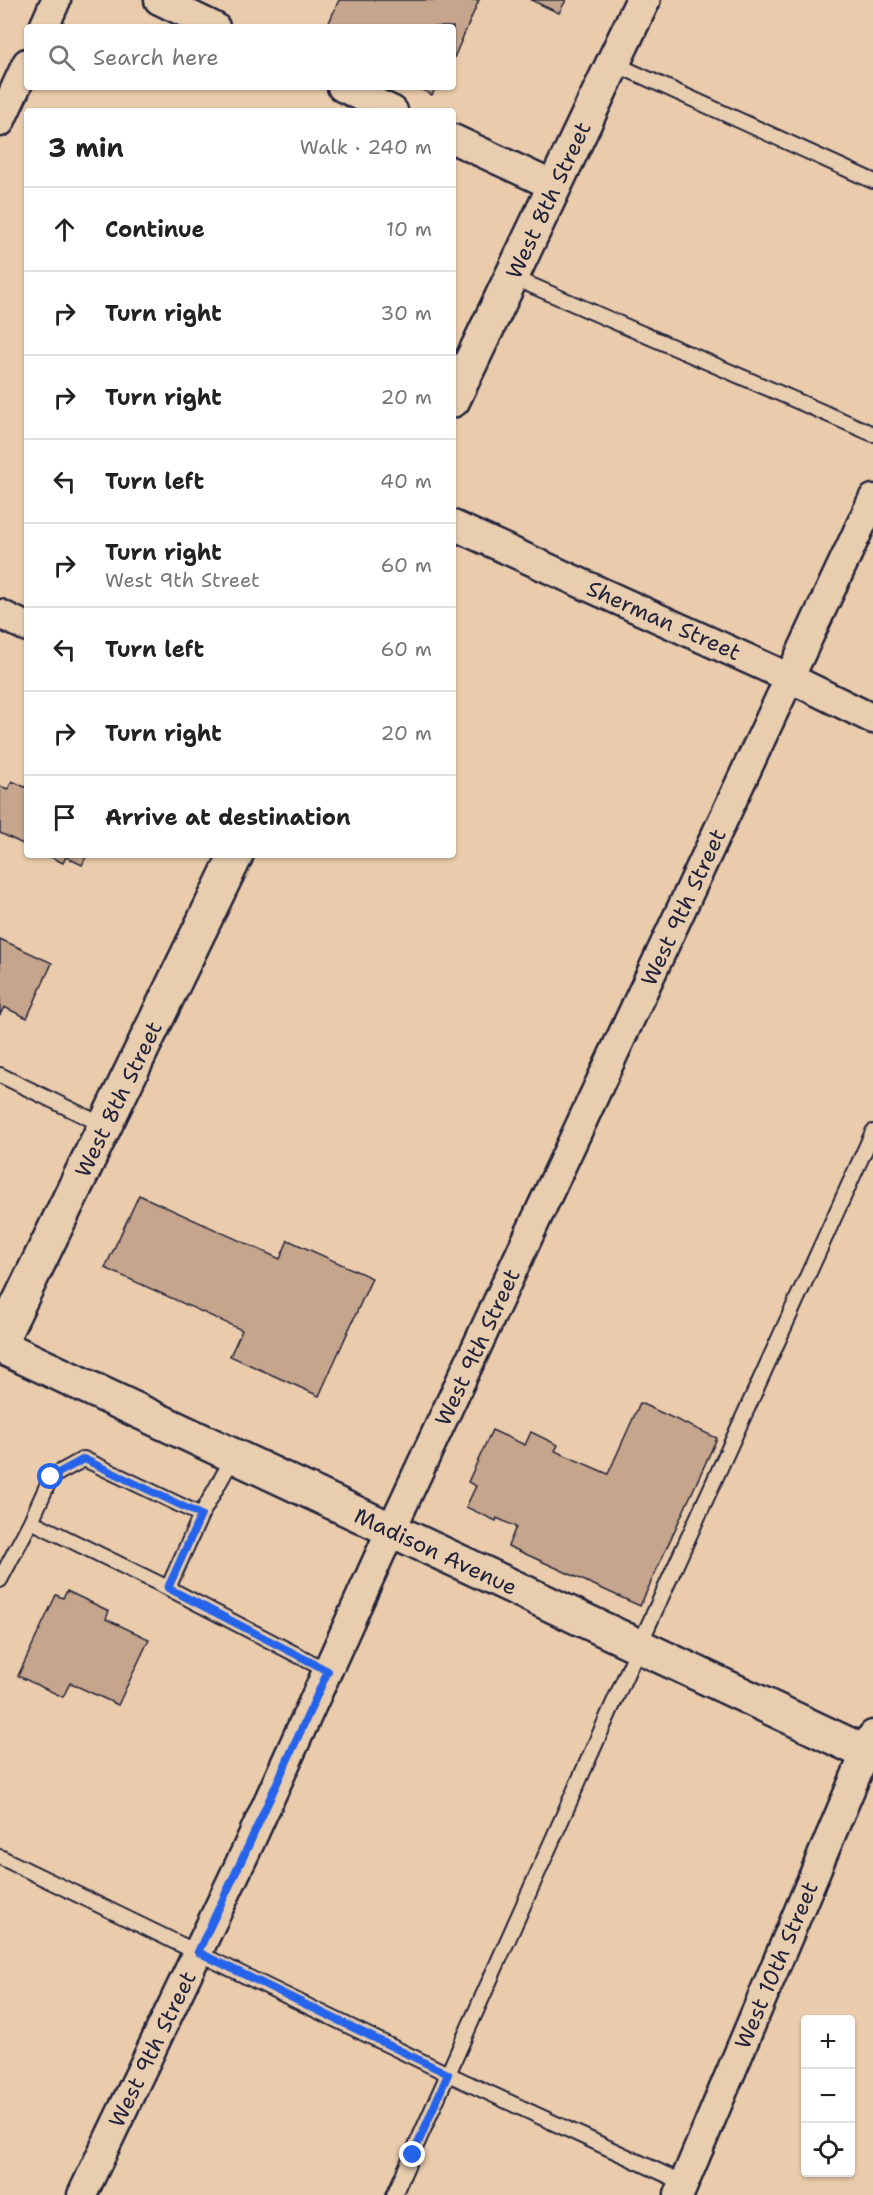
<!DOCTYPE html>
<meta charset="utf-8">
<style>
:root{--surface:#fff;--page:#f2f2f2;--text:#222;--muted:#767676;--line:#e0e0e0}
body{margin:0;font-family:"Shantell Sans",sans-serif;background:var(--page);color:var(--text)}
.controls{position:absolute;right:18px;bottom:18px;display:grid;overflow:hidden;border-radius:6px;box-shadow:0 2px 4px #0004}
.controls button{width:54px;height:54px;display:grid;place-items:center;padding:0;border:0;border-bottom:2px solid var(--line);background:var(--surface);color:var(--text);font:30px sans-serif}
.stop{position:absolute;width:18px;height:18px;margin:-14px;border:4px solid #2563eb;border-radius:50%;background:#fff}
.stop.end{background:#2563eb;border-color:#fff;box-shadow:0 2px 6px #0008}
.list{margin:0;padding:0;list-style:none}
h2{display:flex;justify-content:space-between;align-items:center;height:78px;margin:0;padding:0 24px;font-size:26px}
h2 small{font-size:20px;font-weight:400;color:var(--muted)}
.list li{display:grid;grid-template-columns:39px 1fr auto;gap:18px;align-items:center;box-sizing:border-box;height:84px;padding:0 24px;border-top:2px solid var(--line)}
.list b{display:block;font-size:22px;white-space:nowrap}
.list p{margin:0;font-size:20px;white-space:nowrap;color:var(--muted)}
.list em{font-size:20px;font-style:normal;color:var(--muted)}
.icon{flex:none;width:33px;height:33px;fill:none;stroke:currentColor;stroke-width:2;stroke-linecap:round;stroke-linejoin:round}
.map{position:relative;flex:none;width:873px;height:2195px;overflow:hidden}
.search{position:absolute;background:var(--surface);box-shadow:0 2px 4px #0004;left:24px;top:24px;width:432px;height:66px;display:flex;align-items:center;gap:15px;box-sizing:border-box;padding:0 21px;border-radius:6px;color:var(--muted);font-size:22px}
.panel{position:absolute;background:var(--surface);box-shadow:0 2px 4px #0004;left:24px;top:108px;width:432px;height:750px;border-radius:6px}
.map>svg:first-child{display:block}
.building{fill:#c5a58b;stroke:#22223b;stroke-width:1.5}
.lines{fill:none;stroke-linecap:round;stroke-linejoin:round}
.service-casing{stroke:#22223b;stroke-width:18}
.minor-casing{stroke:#22223b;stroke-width:33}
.tertiary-casing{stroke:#22223b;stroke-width:38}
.service{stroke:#e8cdaf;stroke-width:14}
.minor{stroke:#e8cdaf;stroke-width:28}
.tertiary{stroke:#e8cdaf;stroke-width:33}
.route{stroke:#2563eb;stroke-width:8}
.labels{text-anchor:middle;stroke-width:6;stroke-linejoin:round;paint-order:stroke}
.street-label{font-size:22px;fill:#22223b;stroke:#e8cdaf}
</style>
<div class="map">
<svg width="873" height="2195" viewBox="0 0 873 2195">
<rect width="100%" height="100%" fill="#eaccac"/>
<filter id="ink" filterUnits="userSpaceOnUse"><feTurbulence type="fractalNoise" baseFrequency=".0167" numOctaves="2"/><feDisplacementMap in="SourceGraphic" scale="12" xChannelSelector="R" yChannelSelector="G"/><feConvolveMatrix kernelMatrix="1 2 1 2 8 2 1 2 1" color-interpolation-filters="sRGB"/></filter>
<g filter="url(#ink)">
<!-- building -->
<path class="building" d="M339,0H479L453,60V27H327Z
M531,0H566L559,13Z
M416,87H436L432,95Z
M12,781L27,788V846L0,833V786L8,789Z
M47,855H87L82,865L66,857L63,863Z
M0,939L52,963L27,1018L4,1007L0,1015Z
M139,1195L280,1259L288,1240L372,1278L319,1396L230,1356L242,1330L105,1268Z
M640,1403L717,1438L640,1606L508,1546L516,1527L497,1518L496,1521L466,1507L476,1486L468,1482L492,1430L525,1445L531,1432L558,1445L555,1451L608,1474Z
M67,1591L109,1611L106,1619L149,1639L118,1705L70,1683L63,1697L18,1676L56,1595L63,1598Z"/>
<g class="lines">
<!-- service casing -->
<g class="service-casing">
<path id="service" d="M613,63L873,181
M512,277L873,434
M0,1075L105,1126
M201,1515L234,1456
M31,1521L51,1477L84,1459L201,1515L168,1588
M0,1580L31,1521L168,1588L328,1671
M0,1857L448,2074L684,2183
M394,2195L639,1646L873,1132"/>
</g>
<!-- minor casing -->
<g class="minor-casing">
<path id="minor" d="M159,0L215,27
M44,27L56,0
M342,87L393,111
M0,122L27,63
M453,139L554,186
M453,525L790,678L873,719
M0,614L27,627
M82,2195L245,1853L391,1530L873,499
M679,2195L873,1735"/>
</g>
<!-- tertiary casing -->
<g class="tertiary-casing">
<path id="tertiary" d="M453,400L643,0
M0,1342L236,855
M0,1346L873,1756"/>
</g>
<!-- service -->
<use href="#service" class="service"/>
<!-- minor -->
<use href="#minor" class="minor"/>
<!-- tertiary -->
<use href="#tertiary" class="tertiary"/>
</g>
</g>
<g class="lines" filter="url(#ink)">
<!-- route -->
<path class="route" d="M51,1477L84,1459L201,1515L168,1588L328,1671L245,1853L198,1952L448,2074L413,2155"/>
</g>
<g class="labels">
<!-- street labels -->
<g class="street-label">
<text transform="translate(548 200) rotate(-65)" y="8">West 8th Street</text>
<text transform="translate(664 620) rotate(24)" y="8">Sherman Street</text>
<text transform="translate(683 907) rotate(-65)" y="8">West 9th Street</text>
<text transform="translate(118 1099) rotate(-64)" y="8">West 8th Street</text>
<text transform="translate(477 1347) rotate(-65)" y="8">West 9th Street</text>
<text transform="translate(436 1551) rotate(25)" y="8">Madison Avenue</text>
<text transform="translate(776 1965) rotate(-67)" y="8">West 10th Street</text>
<text transform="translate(152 2049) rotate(-64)" y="8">West 9th Street</text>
</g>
</g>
</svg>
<div class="controls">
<button>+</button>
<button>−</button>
<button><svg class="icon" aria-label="locate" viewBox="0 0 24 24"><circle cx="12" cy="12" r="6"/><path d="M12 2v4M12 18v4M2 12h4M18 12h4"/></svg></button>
</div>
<div class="stop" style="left:51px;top:1477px"></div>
<div class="stop end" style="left:413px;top:2155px"></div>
<div class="search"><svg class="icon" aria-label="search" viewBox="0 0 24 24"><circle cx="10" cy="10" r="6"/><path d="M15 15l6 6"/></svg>Search here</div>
<section class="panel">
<h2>3 min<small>Walk · 240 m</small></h2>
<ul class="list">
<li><svg class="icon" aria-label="ahead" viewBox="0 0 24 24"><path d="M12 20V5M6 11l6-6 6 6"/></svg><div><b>Continue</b></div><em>10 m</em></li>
<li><svg class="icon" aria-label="right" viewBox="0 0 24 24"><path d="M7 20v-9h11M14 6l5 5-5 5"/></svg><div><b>Turn right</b></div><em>30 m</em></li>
<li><svg class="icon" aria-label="right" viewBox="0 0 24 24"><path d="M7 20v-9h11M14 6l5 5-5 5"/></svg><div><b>Turn right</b></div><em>20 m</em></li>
<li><svg class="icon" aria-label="left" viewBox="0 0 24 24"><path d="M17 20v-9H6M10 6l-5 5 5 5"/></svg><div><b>Turn left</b></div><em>40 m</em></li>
<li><svg class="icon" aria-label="right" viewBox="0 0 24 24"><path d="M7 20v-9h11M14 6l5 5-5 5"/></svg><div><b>Turn right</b><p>West 9th Street</p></div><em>60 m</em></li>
<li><svg class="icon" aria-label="left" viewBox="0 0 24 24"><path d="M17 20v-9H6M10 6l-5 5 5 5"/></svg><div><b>Turn left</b></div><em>60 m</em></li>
<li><svg class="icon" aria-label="right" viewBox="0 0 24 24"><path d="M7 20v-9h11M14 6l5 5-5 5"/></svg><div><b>Turn right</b></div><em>20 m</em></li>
<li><svg class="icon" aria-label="arrive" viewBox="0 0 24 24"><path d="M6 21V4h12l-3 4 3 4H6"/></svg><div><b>Arrive at destination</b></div></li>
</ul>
</section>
</div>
